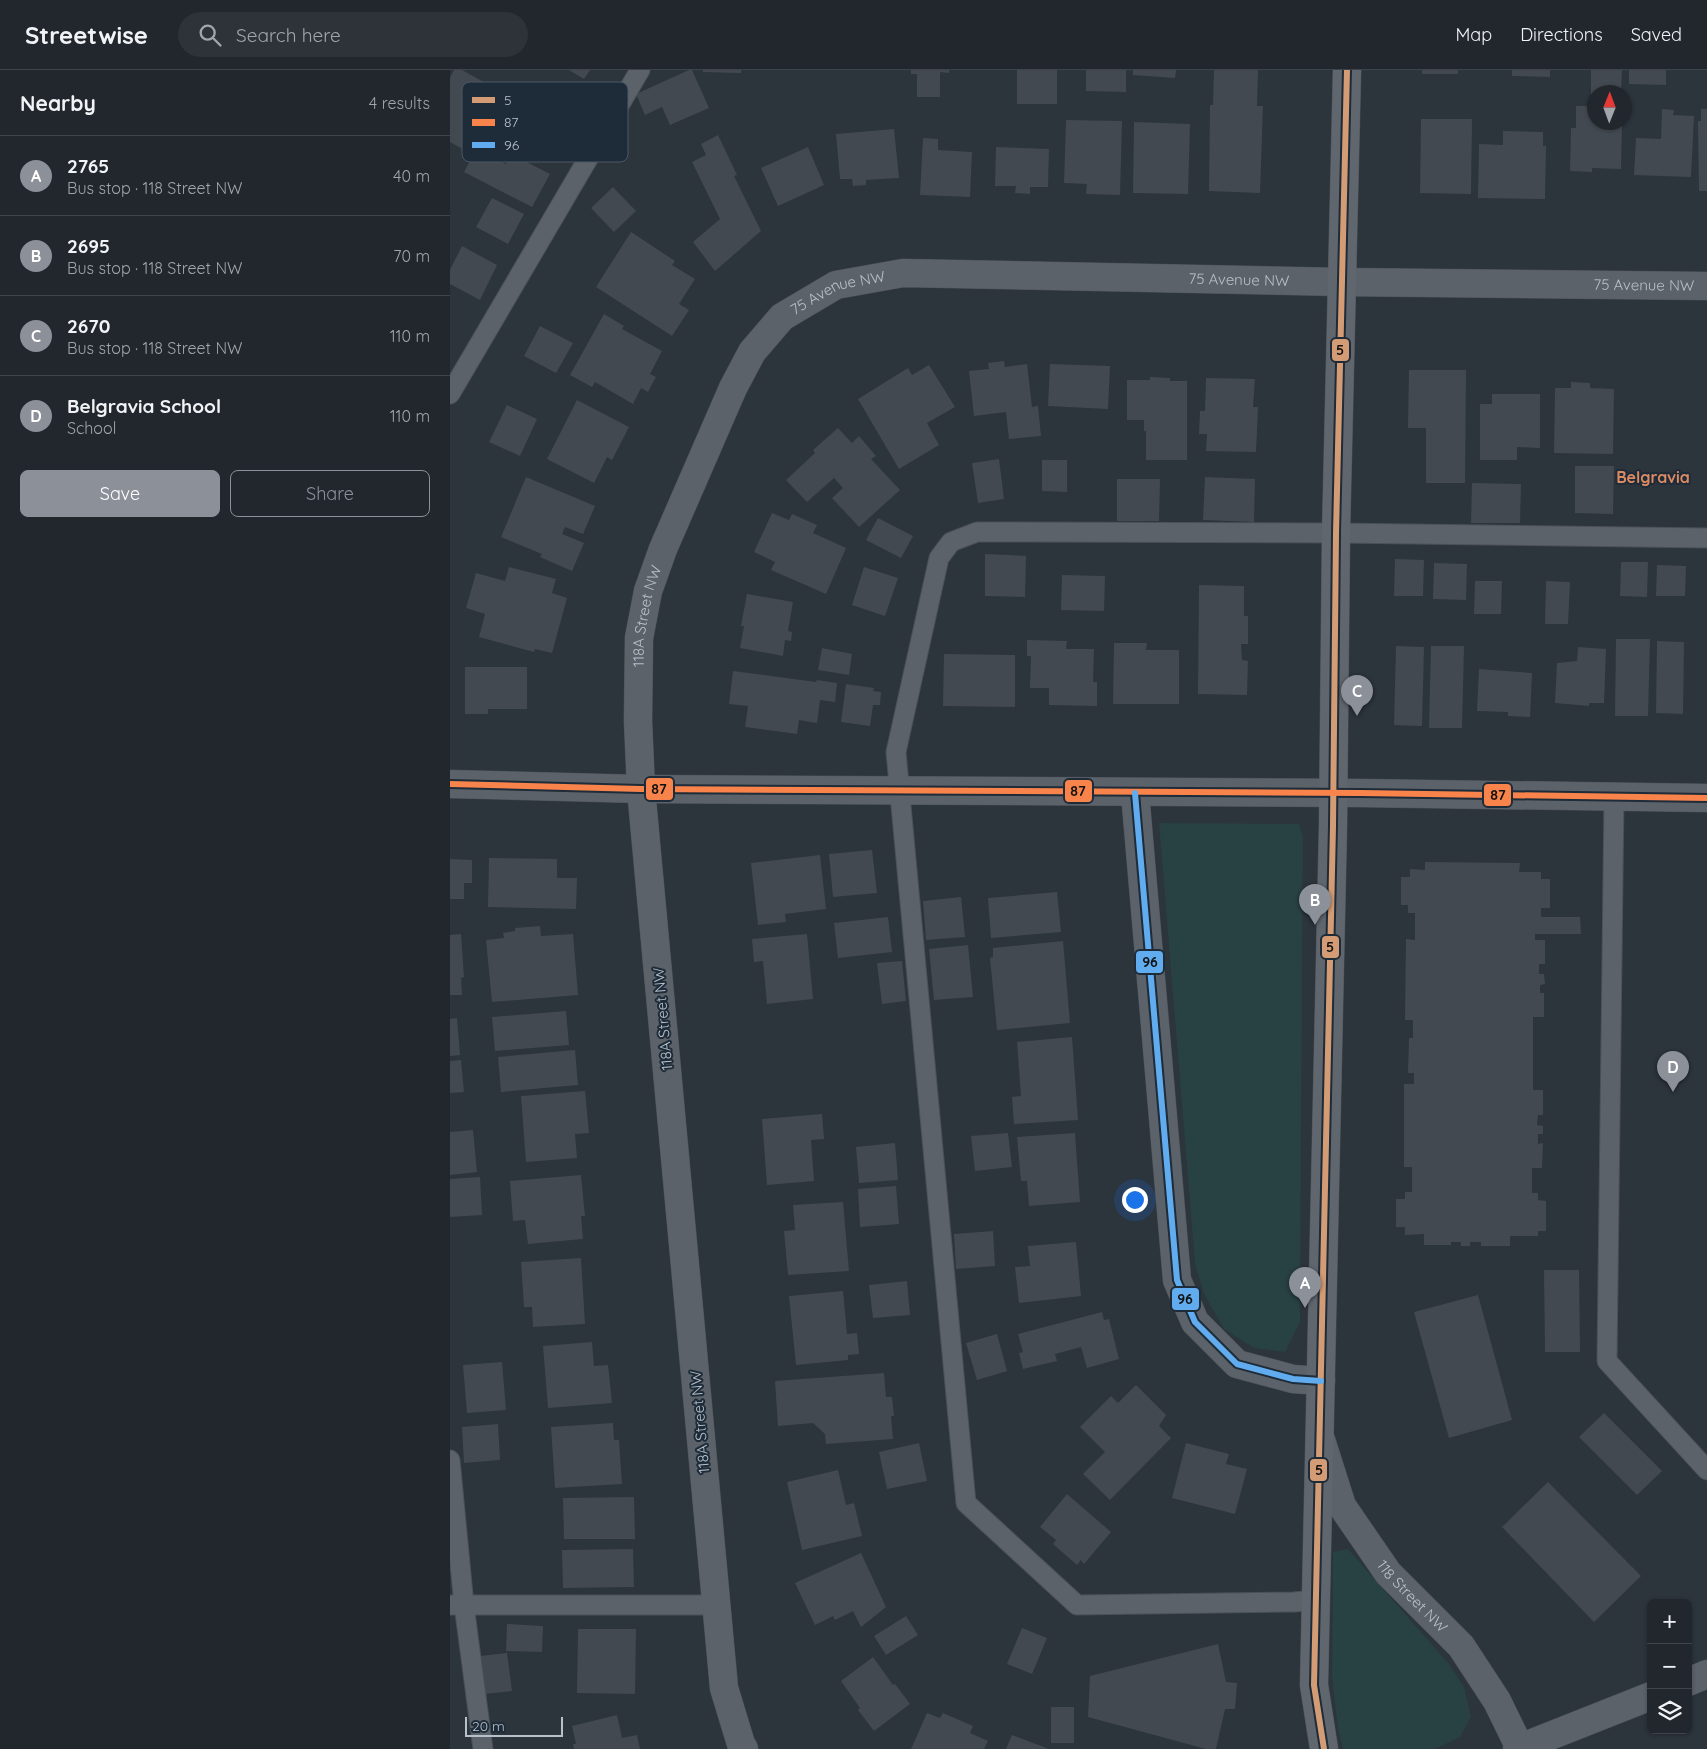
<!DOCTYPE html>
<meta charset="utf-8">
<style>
:root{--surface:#21272d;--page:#2d3339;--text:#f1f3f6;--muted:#a2a5aa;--line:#3e4449;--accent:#8c9099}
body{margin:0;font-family:Quicksand,sans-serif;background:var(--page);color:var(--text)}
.controls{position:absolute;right:15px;bottom:15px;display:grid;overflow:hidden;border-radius:8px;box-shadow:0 1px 4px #0004}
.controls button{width:45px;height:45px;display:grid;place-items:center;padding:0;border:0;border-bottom:1px solid var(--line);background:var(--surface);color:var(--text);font:25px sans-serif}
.compass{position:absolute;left:1137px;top:15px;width:45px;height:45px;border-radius:50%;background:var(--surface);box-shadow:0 1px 4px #0004;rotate:1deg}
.scale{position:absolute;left:15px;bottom:12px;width:98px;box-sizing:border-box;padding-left:5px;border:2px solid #b6c1cc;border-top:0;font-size:14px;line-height:18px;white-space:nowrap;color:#b6c1cc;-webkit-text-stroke:4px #1e2b38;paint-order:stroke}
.you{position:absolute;left:684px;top:1129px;width:18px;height:18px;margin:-12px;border:4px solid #fff;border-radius:50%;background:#1a73e8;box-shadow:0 0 0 8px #1a73e833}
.badge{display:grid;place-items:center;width:32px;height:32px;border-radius:50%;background:var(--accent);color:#fff;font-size:16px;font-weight:700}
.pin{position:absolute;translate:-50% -41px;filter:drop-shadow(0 1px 2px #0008)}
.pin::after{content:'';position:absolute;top:26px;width:18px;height:15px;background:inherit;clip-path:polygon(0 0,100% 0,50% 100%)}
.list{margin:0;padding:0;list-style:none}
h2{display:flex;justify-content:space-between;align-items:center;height:65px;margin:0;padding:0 20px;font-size:21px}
h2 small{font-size:16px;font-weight:400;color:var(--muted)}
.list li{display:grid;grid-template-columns:32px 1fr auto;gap:15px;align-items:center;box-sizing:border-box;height:80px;padding:0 20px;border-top:1px solid var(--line)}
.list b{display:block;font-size:19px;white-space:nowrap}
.list p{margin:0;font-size:16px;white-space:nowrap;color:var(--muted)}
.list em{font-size:16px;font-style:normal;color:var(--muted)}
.actions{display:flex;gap:10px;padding:15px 20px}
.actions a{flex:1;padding:11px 0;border:1px solid var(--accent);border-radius:8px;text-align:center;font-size:18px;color:var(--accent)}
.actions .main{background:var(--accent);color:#fff}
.icon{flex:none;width:28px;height:28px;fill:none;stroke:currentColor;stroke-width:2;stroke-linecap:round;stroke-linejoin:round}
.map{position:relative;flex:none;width:1257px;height:1679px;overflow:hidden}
header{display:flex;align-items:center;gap:30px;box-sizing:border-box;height:70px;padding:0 25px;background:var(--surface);border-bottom:1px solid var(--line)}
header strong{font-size:24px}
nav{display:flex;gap:28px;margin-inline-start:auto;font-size:18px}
.search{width:350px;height:45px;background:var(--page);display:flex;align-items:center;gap:12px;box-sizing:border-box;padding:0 18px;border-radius:28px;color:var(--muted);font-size:19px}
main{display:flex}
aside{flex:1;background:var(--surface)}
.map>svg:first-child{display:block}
.green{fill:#284143}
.building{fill:#434950}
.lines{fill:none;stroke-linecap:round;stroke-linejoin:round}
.lane-casing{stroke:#4a5056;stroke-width:21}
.street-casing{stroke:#4a5056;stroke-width:29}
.secondary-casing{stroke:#4a5056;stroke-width:29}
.lane{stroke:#5c6269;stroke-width:19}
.street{stroke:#5c6269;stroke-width:28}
.secondary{stroke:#60666e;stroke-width:28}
.bus-1-casing{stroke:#1e2b38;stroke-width:10}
.bus-2-casing{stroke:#1e2b38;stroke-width:10}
.bus-3-casing{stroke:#1e2b38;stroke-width:10}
.bus-1{stroke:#d39c74;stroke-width:6}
.bus-2{stroke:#f8844c;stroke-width:6}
.bus-3{stroke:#60acee;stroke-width:6}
.labels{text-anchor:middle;stroke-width:4;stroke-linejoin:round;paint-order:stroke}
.street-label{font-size:15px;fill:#b6c1cc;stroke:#1e2b38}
.neighbourhood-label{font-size:16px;font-weight:bold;fill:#dc8a62;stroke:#1e2b38}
.key{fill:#1e2b38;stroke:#4c5864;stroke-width:1}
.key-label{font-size:14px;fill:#b6c1cc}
.line-badge{stroke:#1e2b38;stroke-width:2}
.pale-badge-label{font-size:14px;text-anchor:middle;font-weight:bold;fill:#111}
</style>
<header>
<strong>Streetwise</strong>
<div class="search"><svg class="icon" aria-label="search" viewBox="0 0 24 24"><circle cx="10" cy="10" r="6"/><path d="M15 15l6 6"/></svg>Search here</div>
<nav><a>Map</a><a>Directions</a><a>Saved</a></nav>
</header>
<main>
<aside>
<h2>Nearby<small>4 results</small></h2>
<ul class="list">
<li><span class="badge">A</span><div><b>2765</b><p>Bus stop · 118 Street NW</p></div><em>40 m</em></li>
<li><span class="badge">B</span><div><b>2695</b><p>Bus stop · 118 Street NW</p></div><em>70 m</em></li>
<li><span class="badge">C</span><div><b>2670</b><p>Bus stop · 118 Street NW</p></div><em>110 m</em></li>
<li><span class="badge">D</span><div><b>Belgravia School</b><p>School</p></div><em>110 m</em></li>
</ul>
<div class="actions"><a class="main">Save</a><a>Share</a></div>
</aside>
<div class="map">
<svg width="1257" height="1679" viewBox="0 0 1257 1679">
<rect width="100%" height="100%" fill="#2c343c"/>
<!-- green -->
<path class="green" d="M709,753L849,754L853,766L850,1252L835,1282L804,1278L774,1259L754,1224L745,1194Z
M898,1479L999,1594L1014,1617L1021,1647L1010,1667L985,1679H893L888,1659L882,1607L883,1482Z"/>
<!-- building -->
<path class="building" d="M4,0H12L72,33L42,88L56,94L61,84L100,104L82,137L14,102L26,79L33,82L23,77L20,83L0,72V8Z
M119,0H140L134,9Z
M239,0H242L259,38L220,55L212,37L195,45L186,24Z
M253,0H291V3L253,2Z
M461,0H499V3L490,2V27H467V4H461Z
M567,0H607V34H567Z
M636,0H676V22L636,21Z
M683,0H726L725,8L683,5Z
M764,0H808L807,36H813L810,123L759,121L760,35H763Z
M972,0H1008V4H972Z
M1062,0H1100V7L1062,6Z
M1141,0H1172L1171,22H1144V32H1141Z
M1179,0H1216V15L1179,14Z
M1126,36H1144V52H1172L1171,99L1142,98V102L1120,101L1121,58H1126Z
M1212,39L1224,40L1223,45L1244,46L1241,107L1184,105L1186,68L1211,69Z
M1251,39H1257V121H1249L1248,51H1251Z
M971,49H1022L1021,124L970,123Z
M616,50L672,51L670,125L636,124L637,114L614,113Z
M684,52L740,54L738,124L683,123Z
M444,59L449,108L416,110V115L403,116L402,109H390L386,64Z
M1053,61L1093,62V76H1096L1095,129L1028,128L1029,74L1053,75Z
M268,65L287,105L284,106L311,161L265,201L243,172L270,149L242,92L256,85L251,74Z
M473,68L488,69V80L522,82L520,127L470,125Z
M358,77L374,115L328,136L311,98Z
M546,77L599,79L598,117H580V124L565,123L566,116H545Z
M163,117L186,141L164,162L141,138Z
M42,128L74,144L58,174L26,157Z
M181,162L225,191L222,195L245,209L229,234L239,240L222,266L146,217Z
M12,176L47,195L30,230L0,214V200Z
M154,244L174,256L172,259L212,281L200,304L206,307L198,322L191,318L183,334L145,312L142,317L120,305Z
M90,256L123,273L106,303L74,286Z
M554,291L555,297L577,294L582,337L588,336L591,366L559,369L556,342L524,346L519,301L539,299L538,293Z
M600,294L660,296L658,339L598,336Z
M479,295L505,337L477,353L489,375L449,399L408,329L458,298L462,305Z
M959,300H1016L1015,413H976V358H958Z
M700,307L720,308V311H737V390H696V361H694V350H677V310H700Z
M756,308L805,309L803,337H808L806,382L756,381L757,364H749L750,341H755Z
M1121,312L1140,313V318L1164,319L1163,384L1104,383L1105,318H1121Z
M1042,324H1090V378L1067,377V390H1030V334H1042Z
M127,330L179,357L162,390L157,387L144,413L97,389Z
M57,335L87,349L70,386L39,372Z
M388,358L402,373L409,366L426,386L421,389L450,420L409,457L382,428L393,418L384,408L357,432L336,410L365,383L363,380Z
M549,389L554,429L528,433L522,393Z
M592,390H617V422L592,421Z
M1125,396H1164L1163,444L1125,443Z
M76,407L145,436L133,464L115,457L112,464L134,473L122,501L90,487L92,484L51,467Z
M755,407L805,409L804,452L753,450Z
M667,409H710L709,451H667Z
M1022,413L1071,414L1070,453H1021Z
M322,443L339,450L342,444L367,455L363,463L396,478L376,524L321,500L325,492L304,482Z
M428,448L463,466L451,488L416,470Z
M535,484L576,486L575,527L535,526Z
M945,489L974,490L973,526H944Z
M1171,492H1198L1197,527L1170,526Z
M984,493L1017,494L1016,530L983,529Z
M1207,495L1236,496L1235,526H1206Z
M59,497L106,509L102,523L117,528L102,583L85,579L84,582L29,567L35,544L16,538L26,503L55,511Z
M414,497L448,508L435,546L402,535Z
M612,505L655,506L654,541L611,540Z
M1025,511H1052L1051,544H1024Z
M1096,511L1120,512L1118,554H1095Z
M749,515L794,516V546H798V574H791L792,590L798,591L797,625L748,624Z
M297,524L343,532L338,561L342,562L341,571L335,570L333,586L290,578L294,556H291Z
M1166,569H1200L1198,646H1165Z
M577,570L617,571L616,579H644L643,612H647V636L599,635V618H580L581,586H577Z
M1207,571L1234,572L1233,644L1206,643Z
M664,573H697L696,580H729V634H663Z
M946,576L974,577L972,656L944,655Z
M981,576H1014L1012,658H979Z
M1128,577L1156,579L1154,633H1139V636L1105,633L1107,593L1127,591Z
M372,578L402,584L399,605L368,600Z
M494,584L565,585V637L493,636Z
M15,597H77V639H38V644H15Z
M1029,599L1082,603L1080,647L1058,646V642L1027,641Z
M283,601L366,612L367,610L387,613L385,632L370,630L367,653L349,650L347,664L295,657L298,636L279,634Z
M396,614L424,618L423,621L431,622L430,635H423L420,656L391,652Z
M422,780L427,823L383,827L379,784Z
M370,785L376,839L335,844L336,852L308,855L301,793Z
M39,788L107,789V808H127L126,839L38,837Z
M0,789L22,790V813H14V829H0Z
M975,792L1070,793L1069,802H1091V809H1100V838H1091V847H1130L1131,864H1085V870H1095V894H1089V904H1094L1095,914L1090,915V923H1094V947H1083V1020H1093V1045H1088L1087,1055L1093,1056V1064H1088V1074L1093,1073L1092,1098H1082V1123H1088V1130L1096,1131V1161H1088V1166H1060V1176H1031V1172H1020V1176H1011V1172H1001V1175H974V1164L955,1165V1157H946V1129H955V1122H962V1097H954V1014H964V1003H958L959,968H963V950H955L956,869L965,870V843H958V835H951V807H960V799L975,800Z
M607,822L611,862L541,868L538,828Z
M511,827L515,867L476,870L473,831Z
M438,847L442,882L388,888L384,853Z
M90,856L91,866L123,864L128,925L42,932L36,870L54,868L53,863L65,861V858Z
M11,864L14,907L11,908L12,925H0V865Z
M357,864L363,929L317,934L313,891L304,892L302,869Z
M613,871L620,953L547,960L540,888L543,887V878Z
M518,875L523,927L484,930L479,879Z
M452,891L456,931L432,934L427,893Z
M116,941L119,975L45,981L42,947Z
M7,948L10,985L0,986V949Z
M622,967L628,1050L564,1054L562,1027L571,1026L567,972Z
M125,980L128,1015L51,1022L48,987Z
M11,990L14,1022L0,1023V991Z
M135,1021L139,1063L125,1064L127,1088L76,1092L71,1026Z
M372,1044L374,1069L361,1070L364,1111L317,1115L312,1049Z
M23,1060L27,1102L0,1105V1062Z
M558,1063L562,1097L525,1101L521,1066Z
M625,1063L630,1132L579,1136L577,1111H571L567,1067Z
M445,1073L448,1110L409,1113L406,1077Z
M131,1105L135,1146H131L133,1169L78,1174L75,1150L63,1151L60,1111Z
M30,1107L32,1145L0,1147V1109Z
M446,1116L449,1154L410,1157L408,1119Z
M393,1132L399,1201L338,1205L334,1161L345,1160L343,1135Z
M543,1161L545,1196L506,1199L504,1164Z
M626,1172L631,1226L569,1233L565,1197L580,1196L578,1176Z
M131,1188L135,1254L83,1257L82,1237H74L71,1192Z
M1094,1200H1129L1130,1282H1095Z
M457,1211L460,1245L423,1248L419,1215Z
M393,1221L397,1264L407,1263L409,1284L398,1285V1290L346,1295L339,1226Z
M1028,1225L1062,1350L999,1368L964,1242Z
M652,1242L654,1250L659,1249L669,1289L637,1298L631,1277L605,1284L607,1291L573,1299L569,1283L573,1282L568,1264Z
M547,1264L557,1301L527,1310L516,1273Z
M142,1272L144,1296L158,1295L162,1333L98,1338L93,1276Z
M52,1292L56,1340L17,1343L13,1295Z
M434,1303L436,1327H442L444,1346H441L443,1369L376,1374L375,1364L363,1353L328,1356L325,1311Z
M686,1315L716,1345L709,1356L721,1368L660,1430L633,1404L655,1382L630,1357L661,1326L668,1333Z
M1154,1343L1212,1401L1187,1425L1129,1367Z
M163,1353L164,1370H169L172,1414L105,1418L101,1357Z
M48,1354L50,1390L14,1393L12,1357Z
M469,1373L477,1411L437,1419L429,1382Z
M736,1373L779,1384L776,1394L797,1399L785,1444L722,1428Z
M388,1400L396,1435L404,1433L412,1466L352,1480L337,1412Z
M1098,1412L1191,1506L1144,1552L1052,1457Z
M617,1424L661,1462L634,1494L631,1490L627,1495L603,1474L606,1470L590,1457Z
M184,1427L185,1469H114L113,1428Z
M183,1479L184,1517L113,1518L112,1480Z
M411,1483L436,1537L411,1557L403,1541L385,1550L383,1546L365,1555L345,1513Z
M456,1546L468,1565L436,1585L424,1566Z
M57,1554L93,1556L92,1582L56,1581Z
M572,1558L597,1568L582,1604L557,1594Z
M128,1559H186L185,1624L127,1623Z
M768,1574L776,1612L787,1613L785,1639H775L766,1679H756L638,1647L640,1606Z
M57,1583L62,1621L35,1624L30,1586Z
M423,1587L443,1615L445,1614L460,1634L424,1661L408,1640L410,1638L391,1611Z
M601,1637H624V1673H601Z
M477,1643L490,1648L493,1643L523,1656L520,1663L538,1671L534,1679H461Z
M167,1645L172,1668L187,1665L190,1679H124L123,1674H126L122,1656Z
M562,1665L599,1679H556Z"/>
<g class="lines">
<!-- lane casing -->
<g class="lane-casing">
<path id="lane" d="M0,324L190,0
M1164,727L1157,1291L1257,1400
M0,1390L14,1535L33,1679
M866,1530L844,1532L627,1535L516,1433L446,682L489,488L501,472L527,462L886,463L1257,468
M0,1535H267"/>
</g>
<!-- street casing -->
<g class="street-casing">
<g id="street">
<path d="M0,714L191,719L910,723L1257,728"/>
<path d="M685,723L727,1210L745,1252L787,1294L843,1309L871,1311"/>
<path id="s1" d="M871,1370L892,1436L938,1503L1011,1576L1047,1631L1070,1678"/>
<path d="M1238,1612L1257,1604"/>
<path id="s2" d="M294,1679L291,1674L274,1618L191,719L188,651L189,568L198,521L213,479L283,318L302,282L332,247L386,215L453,203L891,212L1257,216"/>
<path d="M1067,1679L1201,1626"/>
</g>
</g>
<!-- secondary casing -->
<g class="secondary-casing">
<path id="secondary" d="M874,1679L864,1615L883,756L886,463L897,0"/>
</g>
<!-- lane -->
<use href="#lane" class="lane"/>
<!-- street -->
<use href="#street" class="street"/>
<!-- secondary -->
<use href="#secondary" class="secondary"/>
<!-- bus-1 casing -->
<g class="bus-1-casing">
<path id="bus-1" d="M874,1679L864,1615L883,756L886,463L897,0"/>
</g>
<!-- bus-2 casing -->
<g class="bus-2-casing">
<path id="bus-2" d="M0,714L191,719L910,723L1257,728"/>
</g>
<!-- bus-3 casing -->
<g class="bus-3-casing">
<path id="bus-3" d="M685,723L727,1210L745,1252L787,1294L843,1309L871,1311"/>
</g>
<!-- bus-1 -->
<use href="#bus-1" class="bus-1"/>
<!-- bus-2 -->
<use href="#bus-2" class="bus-2"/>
<!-- bus-3 -->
<use href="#bus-3" class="bus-3"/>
</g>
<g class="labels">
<!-- street labels -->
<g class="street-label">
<text dy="5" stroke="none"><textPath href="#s2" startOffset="1940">75 Avenue NW</textPath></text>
<text dy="5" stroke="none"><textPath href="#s2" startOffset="2345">75 Avenue NW</textPath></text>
<text dy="5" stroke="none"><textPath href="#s2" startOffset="1535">75 Avenue NW</textPath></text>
<text dy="5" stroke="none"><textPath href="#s2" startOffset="1141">118A Street NW</textPath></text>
<text transform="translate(213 949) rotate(-95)" y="5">118A Street NW</text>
<text transform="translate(250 1352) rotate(-95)" y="5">118A Street NW</text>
<text dy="5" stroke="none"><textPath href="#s1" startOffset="184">118 Street NW</textPath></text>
</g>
<!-- neighbourhood labels -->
<g class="neighbourhood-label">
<text x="1203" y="413">Belgravia</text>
</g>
</g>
<!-- legend -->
<rect x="12" y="12" width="166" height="80" rx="8" class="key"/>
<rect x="22" y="27" width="23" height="6" fill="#d39c74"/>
<rect x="22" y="49" width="23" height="7" fill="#f8844c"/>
<rect x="22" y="72" width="23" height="6" fill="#60acee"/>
<g class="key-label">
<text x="54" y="35">5</text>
<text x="54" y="57">87</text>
<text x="54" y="80">96</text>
</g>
<g class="line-badge">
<rect x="881" y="268" width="19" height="24" rx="5" fill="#d39c74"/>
<rect x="195" y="707" width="29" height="24" rx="5" fill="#f8844c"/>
<rect x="614" y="709" width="29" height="24" rx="5" fill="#f8844c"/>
<rect x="1033" y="713" width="29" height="24" rx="5" fill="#f8844c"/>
<rect x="871" y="865" width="19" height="24" rx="5" fill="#d39c74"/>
<rect x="685" y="880" width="29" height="24" rx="5" fill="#60acee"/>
<rect x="721" y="1217" width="29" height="24" rx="5" fill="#60acee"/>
<rect x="859" y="1388" width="19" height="24" rx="5" fill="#d39c74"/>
</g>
<g class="pale-badge-label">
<text x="890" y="285">5</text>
<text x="209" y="724">87</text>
<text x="628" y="726">87</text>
<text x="1048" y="730">87</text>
<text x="880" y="882">5</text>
<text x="700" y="897">96</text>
<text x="735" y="1234">96</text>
<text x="869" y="1405">5</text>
</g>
</svg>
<div class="controls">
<button>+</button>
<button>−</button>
<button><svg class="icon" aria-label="layers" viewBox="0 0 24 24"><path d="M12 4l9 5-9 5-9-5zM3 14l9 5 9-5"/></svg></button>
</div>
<svg class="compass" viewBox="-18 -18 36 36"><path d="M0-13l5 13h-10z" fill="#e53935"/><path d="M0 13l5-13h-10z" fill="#a2a5aa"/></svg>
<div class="scale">20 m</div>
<div class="you"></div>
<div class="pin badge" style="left:855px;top:1238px">A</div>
<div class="pin badge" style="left:865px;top:855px">B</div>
<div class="pin badge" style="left:907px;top:646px">C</div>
<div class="pin badge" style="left:1223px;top:1022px">D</div>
</div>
</main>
